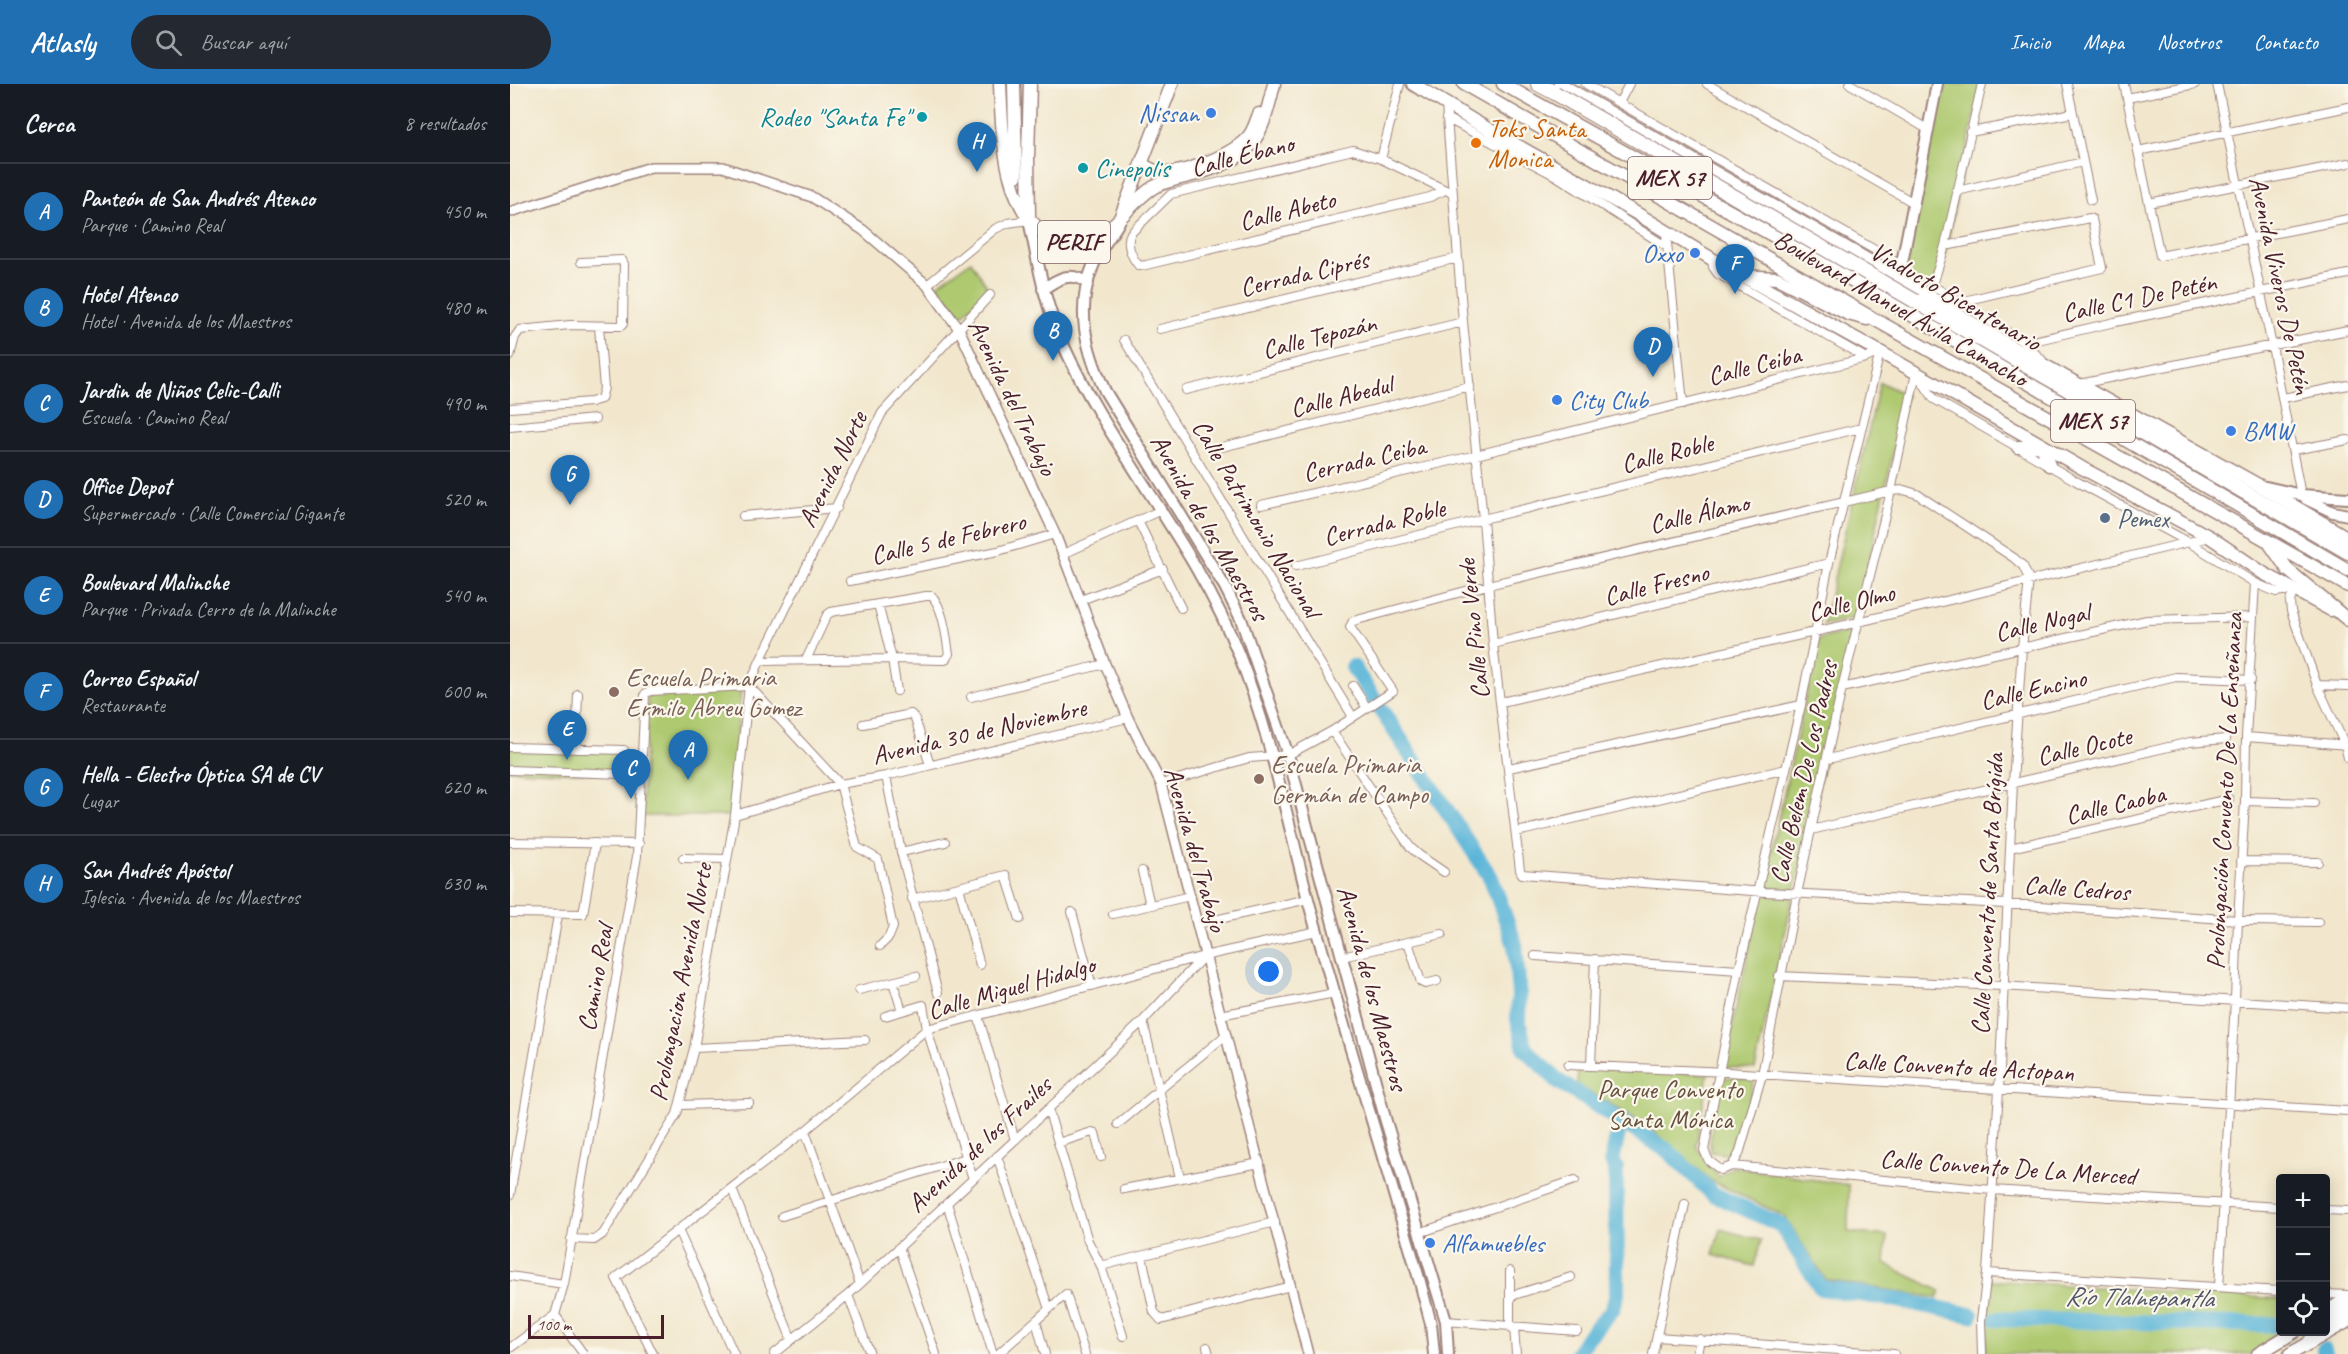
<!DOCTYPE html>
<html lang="es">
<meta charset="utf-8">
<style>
:root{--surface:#171b24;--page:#242831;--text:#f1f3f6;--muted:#9ea1a6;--line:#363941;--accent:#1f6fb2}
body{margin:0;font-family:Caveat,sans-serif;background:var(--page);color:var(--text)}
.controls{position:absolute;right:18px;bottom:18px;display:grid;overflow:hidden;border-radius:6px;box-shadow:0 3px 15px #0003}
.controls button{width:54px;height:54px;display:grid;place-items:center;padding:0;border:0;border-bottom:2px solid var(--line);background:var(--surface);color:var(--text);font:30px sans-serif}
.scale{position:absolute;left:18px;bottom:15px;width:136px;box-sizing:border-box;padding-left:6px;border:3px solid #4a1f2b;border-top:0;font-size:16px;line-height:21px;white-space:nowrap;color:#4a1f2b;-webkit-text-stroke:4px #fbf7ec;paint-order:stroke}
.you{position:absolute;left:759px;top:888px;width:21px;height:21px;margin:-15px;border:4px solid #fff;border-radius:50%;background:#1a73e8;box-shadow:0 0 0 9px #1a73e833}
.badge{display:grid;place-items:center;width:39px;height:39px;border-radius:50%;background:var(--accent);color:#fff;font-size:20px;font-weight:700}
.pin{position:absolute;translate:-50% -50px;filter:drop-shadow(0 2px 3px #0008)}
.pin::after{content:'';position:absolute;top:32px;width:21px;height:18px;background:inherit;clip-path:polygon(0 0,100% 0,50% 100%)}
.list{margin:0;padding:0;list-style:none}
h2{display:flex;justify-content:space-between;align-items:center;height:78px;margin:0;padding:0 24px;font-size:26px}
h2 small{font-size:20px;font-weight:400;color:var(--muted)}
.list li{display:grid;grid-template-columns:39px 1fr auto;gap:18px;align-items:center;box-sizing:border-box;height:96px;padding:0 24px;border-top:2px solid var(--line)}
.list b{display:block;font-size:22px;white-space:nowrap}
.list p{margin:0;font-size:20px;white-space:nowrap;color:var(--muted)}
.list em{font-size:20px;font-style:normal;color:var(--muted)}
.icon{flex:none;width:33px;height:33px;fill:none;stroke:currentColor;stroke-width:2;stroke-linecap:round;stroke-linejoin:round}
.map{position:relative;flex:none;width:1838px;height:1270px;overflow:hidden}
header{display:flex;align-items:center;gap:36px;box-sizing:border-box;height:84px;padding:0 30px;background:var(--accent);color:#fff}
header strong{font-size:28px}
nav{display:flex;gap:33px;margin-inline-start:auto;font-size:21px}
.search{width:420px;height:54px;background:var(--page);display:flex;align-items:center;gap:15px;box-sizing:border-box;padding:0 21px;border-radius:33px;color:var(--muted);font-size:22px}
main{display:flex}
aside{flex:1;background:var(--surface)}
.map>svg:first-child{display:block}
.green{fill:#aec96f;stroke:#7c744d;stroke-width:1.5}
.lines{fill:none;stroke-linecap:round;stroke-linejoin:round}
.river{stroke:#5ab5d8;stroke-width:16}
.minor-casing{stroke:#9e837c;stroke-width:10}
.tertiary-casing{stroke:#9e837c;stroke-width:12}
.secondary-casing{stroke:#9e837c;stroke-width:14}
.primary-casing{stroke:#9e837c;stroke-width:15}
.trunk-casing{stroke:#9e837c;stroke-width:15}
.motorway-casing{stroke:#9e837c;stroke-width:16}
.minor{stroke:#fff;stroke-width:8}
.tertiary{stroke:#fff;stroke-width:9}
.secondary{stroke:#fff;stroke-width:10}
.primary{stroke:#fff;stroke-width:12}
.trunk{stroke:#fff;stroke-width:12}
.motorway{stroke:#fff;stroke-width:14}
.motorway-bridge-casing{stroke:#9e837c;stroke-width:16;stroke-linecap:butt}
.motorway-bridge{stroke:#fff;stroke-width:14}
.shop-dot{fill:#3f7fe0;stroke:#fbf7ec;stroke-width:2}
.culture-dot{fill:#0f9aa8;stroke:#fbf7ec;stroke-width:2}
.food-dot{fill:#e8710a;stroke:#fbf7ec;stroke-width:2}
.service-dot{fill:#5c6f8a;stroke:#fbf7ec;stroke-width:2}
.education-dot{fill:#8d6e63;stroke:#fbf7ec;stroke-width:2}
.labels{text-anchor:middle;stroke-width:4.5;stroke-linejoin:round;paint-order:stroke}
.shield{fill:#fbf7ec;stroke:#7f6065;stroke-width:1.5}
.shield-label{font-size:24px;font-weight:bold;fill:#4a1f2b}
.shop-label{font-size:26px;fill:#366cbe;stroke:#fbf7ec;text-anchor:start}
.culture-label{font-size:26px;fill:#0d838f;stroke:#fbf7ec;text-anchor:end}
.food-label{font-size:26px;fill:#c56008;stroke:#fbf7ec;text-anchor:start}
.street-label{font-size:26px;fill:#4a1f2b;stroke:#fbf7ec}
.service-label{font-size:26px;fill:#4e5e75;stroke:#fbf7ec;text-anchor:start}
.education-label{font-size:26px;fill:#785e54;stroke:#fbf7ec;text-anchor:start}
.park-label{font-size:26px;fill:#68523f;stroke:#fbf7ec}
.water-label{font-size:27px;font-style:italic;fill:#505468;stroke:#fbf7ec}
</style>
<header>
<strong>Atlasly</strong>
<div class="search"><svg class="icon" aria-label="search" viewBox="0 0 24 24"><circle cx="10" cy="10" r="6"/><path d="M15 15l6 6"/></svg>Buscar aquí</div>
<nav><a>Inicio</a><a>Mapa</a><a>Nosotros</a><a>Contacto</a></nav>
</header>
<main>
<aside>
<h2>Cerca<small>8 resultados</small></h2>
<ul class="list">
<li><span class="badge">A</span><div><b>Panteón de San Andrés Atenco</b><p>Parque · Camino Real</p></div><em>450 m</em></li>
<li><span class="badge">B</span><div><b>Hotel Atenco</b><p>Hotel · Avenida de los Maestros</p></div><em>480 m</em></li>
<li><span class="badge">C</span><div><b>Jardin de Niños Celic-Calli</b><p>Escuela · Camino Real</p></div><em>490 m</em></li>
<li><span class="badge">D</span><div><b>Office Depot</b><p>Supermercado · Calle Comercial Gigante</p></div><em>520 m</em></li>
<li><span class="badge">E</span><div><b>Boulevard Malinche</b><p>Parque · Privada Cerro de la Malinche</p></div><em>540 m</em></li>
<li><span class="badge">F</span><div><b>Correo Español</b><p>Restaurante</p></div><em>600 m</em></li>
<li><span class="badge">G</span><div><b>Hella - Electro Óptica SA de CV</b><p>Lugar</p></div><em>620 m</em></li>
<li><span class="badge">H</span><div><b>San Andrés Apóstol</b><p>Iglesia · Avenida de los Maestros</p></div><em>630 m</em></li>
</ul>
</aside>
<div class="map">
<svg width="1838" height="1270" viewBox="0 0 1838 1270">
<rect width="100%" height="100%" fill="#fbf7ec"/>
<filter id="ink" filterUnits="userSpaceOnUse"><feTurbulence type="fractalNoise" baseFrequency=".0167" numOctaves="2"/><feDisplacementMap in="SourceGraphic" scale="12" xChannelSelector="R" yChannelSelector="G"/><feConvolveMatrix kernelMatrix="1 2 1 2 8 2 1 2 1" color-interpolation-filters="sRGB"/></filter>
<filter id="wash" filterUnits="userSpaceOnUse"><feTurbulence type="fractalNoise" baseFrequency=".008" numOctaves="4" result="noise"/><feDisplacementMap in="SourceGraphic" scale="24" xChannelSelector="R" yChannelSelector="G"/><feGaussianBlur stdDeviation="1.35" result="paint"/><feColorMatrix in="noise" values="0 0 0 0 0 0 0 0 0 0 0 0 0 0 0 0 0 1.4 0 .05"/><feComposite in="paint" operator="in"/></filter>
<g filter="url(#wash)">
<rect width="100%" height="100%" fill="#f2e7cd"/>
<!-- green -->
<path class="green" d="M1434,0H1471L1425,217L1389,194Z
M461,177L478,204L452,232L427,201Z
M1370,298L1396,311L1346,534L1313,541Z
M1344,547L1285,805L1253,803L1309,555Z
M231,606L220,732H131L138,610Z
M0,663L114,666L113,690L0,686Z
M1251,810L1283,813L1245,985L1213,983Z
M1068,983L1198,990L1186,1062L1209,1093L1222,1083L1339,1101L1338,1148L1377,1152L1375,1180L1431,1207L1427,1214L1316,1196L1274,1132L1200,1096L1138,1042L1067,1001Z
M1211,993L1245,995L1223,1071L1200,1068V1057Z
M1210,1145L1251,1156L1244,1182L1203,1171Z
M1480,1196L1770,1215V1248H1776L1742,1270H1475Z"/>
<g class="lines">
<!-- river -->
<path class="river" d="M843,583L981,794L1005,861L1009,910L1008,935L1015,965L1048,997L1158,1067L1203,1110L1271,1141L1311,1204L1383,1215L1461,1231
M1486,1235L1770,1241
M1814,1266L1815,1270
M1067,1270L1077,1254L1102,1226L1107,1211L1106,1084L1102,1077L1111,1035"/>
</g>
</g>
<g filter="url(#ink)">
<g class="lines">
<!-- minor casing -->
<g class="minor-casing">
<path id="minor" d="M1076,0L1391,181
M1197,0L1404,119
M1340,0L1419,46
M1557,0L1581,116
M1614,0L1650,172L1838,135
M1707,0L1762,262L1791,411
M1617,14L1685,0
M1109,19L1119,0
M936,21L953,238L973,435L983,560L1010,786L1012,790L1255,808L1516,821L1742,837L1808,838
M936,34L1046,92L1157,163
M1460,48L1563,29
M1628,67L1838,23
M871,75L890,0
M933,107L920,113L636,181L629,182C622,174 615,159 621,149L661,110L843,66L871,75L942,109
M1447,107L1573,78
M1639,119L1838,79
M1156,149L1173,320
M1202,175L1203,183L1208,190L1356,274L1370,268
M417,201L485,145L498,139L519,136
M1423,202L1515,259L1532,276
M1419,213L1435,162L1472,0
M1433,222L1592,184L1582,135L1580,134L1435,162
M650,245L948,174
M614,256L843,633
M1515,259L1605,238L1838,190
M1370,268L1319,479L1291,621L1229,886L1194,1066L1199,1077L1211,1086L1222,1082L1482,1106L1770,1123
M0,272L5,253L10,246L60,241L111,242L113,240L114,180L112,176L71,178
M1409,293L1424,315L1566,397L1680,459L1745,499L1766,508L1784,505L1780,518L1781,527L1807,601L1835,661L1838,674
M1569,300L1838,246
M676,306L953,238
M1773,314L1838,301
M0,324L81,318L91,315L94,304L89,243
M0,343L85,335
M712,363L960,302
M1783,366L1838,356
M751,421L958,373L1356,274
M233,432L327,424
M628,437L671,524
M553,470L649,427
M786,482L973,435L1351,344
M340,497L488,467L545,450
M571,516L653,485
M368,520L382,575L387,607
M983,560L1319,479
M250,577L382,575L435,576L439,570C436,552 434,526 422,512H416L321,528L317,531L296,576
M1807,601L1838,602
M239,602L330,700L347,763L368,775L383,843L379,853L370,862
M843,602L857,624
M1332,604L1637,536L1743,533
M461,613L595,580
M991,618L1340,540L1700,453
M353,640L401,630L405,635L420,681
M822,647L900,763L909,771L934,788
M1736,653L1838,661
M0,663L114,666
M66,665L68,610
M1318,675L1666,593L1741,596
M999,684L1291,621
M0,686L113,690
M376,692L391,768L428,909
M651,700L739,674L778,671L822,647L883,607L840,543L843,537L978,501L1381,407L1394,406L1407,410L1504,474L1513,482L1519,495L1512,564L1503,699L1489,1006L1477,1189L1471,1236L1472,1270
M1735,717L1804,719
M225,731L330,700L376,692L618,634
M1301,746L1680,658L1716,655
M1007,748L1276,685
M0,758L129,760
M1500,764L1719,715
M391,768L435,758
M173,774L216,775
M1731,777L1808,778
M632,787L640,821
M449,803L470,881
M402,815L496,791L510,835
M562,828L582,902
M0,829L73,830L85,759
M603,830L680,812
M687,840L798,815
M898,858L911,898L915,900L927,897
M1025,872L1229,886
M832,873L932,850
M1269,892L1492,902L1838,924
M383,898L392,927
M349,906L406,892
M710,931L825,909
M375,932L413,921L417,945L463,1095
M468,932L505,1056
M633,937L670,1094
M184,964L355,956
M1058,981L1217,988L1838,1027
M1081,982L1085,875
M171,1021L239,1019
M538,1025L578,1157L591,1182L613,1252
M608,1040L716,951
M295,1047L350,1200
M548,1059L582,1048L585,1049L591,1073
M487,1072L539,1225
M1222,1082L1229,1070L1252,991L1287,810L1332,604L1381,407L1406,289
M222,1105L281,1254
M614,1105L750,1079
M0,1111L48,831
M437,1119L483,1270
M1816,1126L1838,1127
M272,1132L456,1074
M168,1146L224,1270
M909,1149L1065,1096
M61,1155L84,1156L93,1150L167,1030L184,964L225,731L239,602L250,577L372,329L480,211
M389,1163L426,1270
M632,1172L644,1228L651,1236L781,1202
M591,1182L765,1138
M1000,1187V1243
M1477,1189L1770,1207
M0,1192L54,1200
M1709,1203L1725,916L1728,836L1735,717L1736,653L1745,499
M1816,1210L1838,1211
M338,1211L360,1270
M1001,1212L1061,1193
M45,1231L72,1268
M526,1237L535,1270
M936,1237L1067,1247
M1004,1243L1006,1270
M1147,1253L1384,1270
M697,1263L699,1270
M0,1264L45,1231L54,1200L127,772L135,610L140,607L239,602
M143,1270L106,1194L295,1047L417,945L694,872L807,847
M264,1270L338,1211L633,937L694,872
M488,1270L556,1210L575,1270
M1143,1270L1175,1120
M1187,1270L1190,1255"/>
</g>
<!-- tertiary casing -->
<g class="tertiary-casing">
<path id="tertiary" d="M0,128L141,83H213L302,113L353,146L417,201L449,245L545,450L595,580L618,634L651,700L798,1270"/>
</g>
<!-- secondary casing -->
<g class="secondary-casing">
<path id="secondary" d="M519,136C528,178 534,219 552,258C601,367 685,459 729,571C761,651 777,736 799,819C834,946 873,1072 910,1198L921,1240L924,1270
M609,138C601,152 589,166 583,182C565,226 576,266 595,307L715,503L731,535L778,671L875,1034L936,1237L938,1270
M1389,194L1427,0
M533,205C549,194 561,187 578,199
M1756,403L1791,411L1838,414
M1796,415L1823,428L1838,431"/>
</g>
<!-- primary casing -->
<g class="primary-casing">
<path id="primary" d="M490,0C492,46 493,129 541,153C555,160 571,160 585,153C609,142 622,116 644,103C655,97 671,94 683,91C743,73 750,59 764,0
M504,0L506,92
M903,0L964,37L1126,129L1202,175L1370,268L1572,384L1700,453L1753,489L1821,526
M1050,0L1389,194L1505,265L1750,402L1838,454
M631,80C638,84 644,88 653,89C675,90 725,70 739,52C744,46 746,38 749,30
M519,131L518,74L520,0
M611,132L662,0
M1508,363L1532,362L1539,381
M1816,1228L1838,1214
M1748,1270L1784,1248
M1780,1270L1838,1237"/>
</g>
<!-- trunk casing -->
<g class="trunk-casing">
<path id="trunk" d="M905,0L907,2
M954,0L1364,235L1838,502
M993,0L1328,188L1838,486
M1350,187L1373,186
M1231,192L1267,194L1338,230L1357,235
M1760,460L1778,486L1838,536"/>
</g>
<!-- motorway casing -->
<g class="motorway-casing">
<path id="motorway" d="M1028,0L1045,9
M1405,217L1838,468
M1816,1239L1838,1226
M1800,1258L1808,1248"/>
</g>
<!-- minor -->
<use href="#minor" class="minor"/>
<!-- tertiary -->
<use href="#tertiary" class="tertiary"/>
<!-- secondary -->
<use href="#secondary" class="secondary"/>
<!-- primary -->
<use href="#primary" class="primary"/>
<!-- trunk -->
<use href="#trunk" class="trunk"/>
<!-- motorway -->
<use href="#motorway" class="motorway"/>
<!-- motorway-bridge casing -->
<g class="motorway-bridge-casing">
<path id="motorway-bridge" d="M1045,9L1405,217"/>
</g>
<!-- motorway-bridge -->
<use href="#motorway-bridge" class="motorway-bridge"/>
</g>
</g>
<!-- markers -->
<g class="shop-dot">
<circle cx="701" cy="29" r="6"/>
<circle cx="1185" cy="169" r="6"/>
<circle cx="1047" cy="316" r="6"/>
<circle cx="1721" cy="347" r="6"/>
<circle cx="920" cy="1159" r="6"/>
</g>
<g class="culture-dot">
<circle cx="412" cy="33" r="6"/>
<circle cx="573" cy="84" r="6"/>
</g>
<circle class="food-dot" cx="966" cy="59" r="6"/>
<circle class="service-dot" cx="1595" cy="434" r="6"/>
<g class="education-dot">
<circle cx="104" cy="608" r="6"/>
<circle cx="749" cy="695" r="6"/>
</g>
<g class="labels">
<!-- shield labels -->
<g class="shield">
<rect x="1118" y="73" width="84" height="42" rx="4.5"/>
<rect x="528" y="137" width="72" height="42" rx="4.5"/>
<rect x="1541" y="316" width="84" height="42" rx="4.5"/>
</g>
<g class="shield-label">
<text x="1160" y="102">MEX 57</text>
<text x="564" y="166">PERIF</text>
<text x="1583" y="345">MEX 57</text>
</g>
<!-- shop labels -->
<g class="shop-label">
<text x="689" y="38" text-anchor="end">Nissan</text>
<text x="1173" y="178" text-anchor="end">Oxxo</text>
<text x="1059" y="325">City Club</text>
<text x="1733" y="356">BMW</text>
<text x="932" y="1168">Alfamuebles</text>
</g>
<!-- culture labels -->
<g class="culture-label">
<text x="400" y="42">Rodeo "Santa Fe"</text>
<text x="585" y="93" text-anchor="start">Cinepolis</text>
</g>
<!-- food labels -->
<g class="food-label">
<text x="978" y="53">Toks Santa<tspan x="978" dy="30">Monica</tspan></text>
</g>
<!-- street labels -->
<g class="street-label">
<text transform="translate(732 71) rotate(-14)" y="9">Calle Ébano</text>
<text transform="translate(777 126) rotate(-14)" y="9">Calle Abeto</text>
<text transform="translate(794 189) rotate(-13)" y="9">Cerrada Ciprés</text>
<text transform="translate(1771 201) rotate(78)" y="9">Avenida Viveros De Petén</text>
<text transform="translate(1446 212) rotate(30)" y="9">Viaducto Bicentenario</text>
<text transform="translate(1629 213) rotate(-12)" y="9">Calle C1 De Petén</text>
<text transform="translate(1391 224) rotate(30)" y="9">Boulevard Manuel Ávila Camacho</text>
<text transform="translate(809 252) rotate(-14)" y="9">Calle Tepozán</text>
<text transform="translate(1244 281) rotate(-14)" y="9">Calle Ceiba</text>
<text transform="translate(831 312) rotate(-14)" y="9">Calle Abedul</text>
<text transform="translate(503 313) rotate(64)" y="9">Avenida del Trabajo</text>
<text transform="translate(1157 369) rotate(-14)" y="9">Calle Roble</text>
<text transform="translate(854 375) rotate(-13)" y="9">Cerrada Ceiba</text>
<text transform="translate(322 385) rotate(-64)" y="9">Avenida Norte</text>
<text transform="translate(1189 429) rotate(-13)" y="9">Calle Álamo</text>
<text transform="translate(747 434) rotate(59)" y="9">Calle Patrimonio Nacional</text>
<text transform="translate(874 438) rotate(-14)" y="9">Cerrada Roble</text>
<text transform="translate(700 443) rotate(60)" y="9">Avenida de los Maestros</text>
<text transform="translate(438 454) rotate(-13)" y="9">Calle 5 de Febrero</text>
<text transform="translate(1146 500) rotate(-14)" y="9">Calle Fresno</text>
<text transform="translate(1341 518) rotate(-14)" y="9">Calle Olmo</text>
<text transform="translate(1532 538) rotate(-13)" y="9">Calle Nogal</text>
<text transform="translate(963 545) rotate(-96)" y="9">Calle Pino Verde</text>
<text transform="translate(1523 605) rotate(-13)" y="9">Calle Encino</text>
<text transform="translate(469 647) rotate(-13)" y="9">Avenida 30 de Noviembre</text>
<text transform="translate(1574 662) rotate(-13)" y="9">Calle Ocote</text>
<text transform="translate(1293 688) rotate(-77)" y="9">Calle Belem De Los Padres</text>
<text transform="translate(1714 707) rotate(-87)" y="9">Prolongación Convento De La Enseñanza</text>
<text transform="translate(1605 720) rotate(-13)" y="9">Calle Caoba</text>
<text transform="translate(686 765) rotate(74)" y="9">Avenida del Trabajo</text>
<text transform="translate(1567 804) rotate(4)" y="9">Calle Cedros</text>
<text transform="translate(1477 810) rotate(-87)" y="9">Calle Convento de Santa Brígida</text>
<text transform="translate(85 894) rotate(-80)" y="9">Camino Real</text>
<text transform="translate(170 898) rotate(-79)" y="9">Prolongacion Avenida Norte</text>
<text transform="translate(501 903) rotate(-16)" y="9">Calle Miguel Hidalgo</text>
<text transform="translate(863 904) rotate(75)" y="9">Avenida de los Maestros</text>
<text transform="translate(1449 982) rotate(3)" y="9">Calle Convento de Actopan</text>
<text transform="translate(469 1060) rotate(-43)" y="9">Avenida de los Frailes</text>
<text transform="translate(1498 1083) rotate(4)" y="9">Calle Convento De La Merced</text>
</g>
<!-- service labels -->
<g class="service-label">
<text x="1607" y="443">Pemex</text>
</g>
<!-- education labels -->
<g class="education-label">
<text x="116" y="602">Escuela Primaria<tspan x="116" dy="30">Ermilo Abreu Gomez</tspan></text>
<text x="761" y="689">Escuela Primaria<tspan x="761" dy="30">Germán de Campo</tspan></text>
</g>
<!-- park labels -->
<g class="park-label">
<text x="1160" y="1014">Parque Convento<tspan x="1160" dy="30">Santa Mónica</tspan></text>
</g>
<!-- water labels -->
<g class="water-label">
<text transform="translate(1629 1213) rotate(1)" y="9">Río Tlalnepantla</text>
</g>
</g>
</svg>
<div class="controls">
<button>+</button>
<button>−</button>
<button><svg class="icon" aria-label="locate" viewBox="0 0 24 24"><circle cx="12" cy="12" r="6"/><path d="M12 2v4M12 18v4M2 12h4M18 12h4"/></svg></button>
</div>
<div class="scale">100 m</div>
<div class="you"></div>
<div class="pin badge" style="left:178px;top:696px">A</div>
<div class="pin badge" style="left:543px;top:277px">B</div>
<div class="pin badge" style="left:121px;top:715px">C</div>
<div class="pin badge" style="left:1143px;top:293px">D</div>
<div class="pin badge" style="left:57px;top:676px">E</div>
<div class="pin badge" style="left:1225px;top:210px">F</div>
<div class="pin badge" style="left:60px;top:421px">G</div>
<div class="pin badge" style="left:467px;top:88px">H</div>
</div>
</main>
